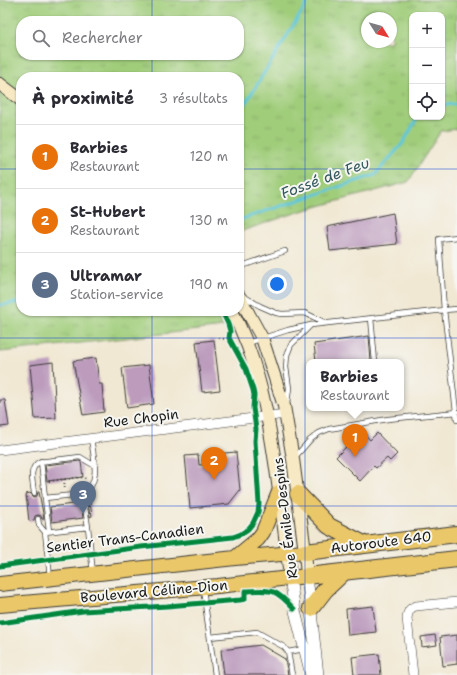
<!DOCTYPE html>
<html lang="fr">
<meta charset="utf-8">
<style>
:root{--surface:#fff;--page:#f7f7f7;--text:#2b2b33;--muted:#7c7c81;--line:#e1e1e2;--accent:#b45309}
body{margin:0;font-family:"Shantell Sans",sans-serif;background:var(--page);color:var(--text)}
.controls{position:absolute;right:12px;top:12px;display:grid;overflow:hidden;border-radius:8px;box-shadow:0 1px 3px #0004}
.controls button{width:36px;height:36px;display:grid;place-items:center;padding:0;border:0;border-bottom:1px solid var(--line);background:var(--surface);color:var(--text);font:20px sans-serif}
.compass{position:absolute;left:361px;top:12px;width:36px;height:36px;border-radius:50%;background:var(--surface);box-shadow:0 1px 3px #0004;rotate:127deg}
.you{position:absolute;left:277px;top:284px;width:14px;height:14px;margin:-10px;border:3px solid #fff;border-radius:50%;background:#1a73e8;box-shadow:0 0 0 6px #1a73e833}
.badge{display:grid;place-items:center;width:26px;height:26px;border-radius:50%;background:var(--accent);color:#fff;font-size:13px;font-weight:700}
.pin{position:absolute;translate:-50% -33px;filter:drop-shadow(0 1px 2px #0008)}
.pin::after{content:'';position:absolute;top:21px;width:14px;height:12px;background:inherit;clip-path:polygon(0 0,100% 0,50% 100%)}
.popup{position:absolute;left:306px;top:359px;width:98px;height:52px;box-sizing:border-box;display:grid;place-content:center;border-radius:8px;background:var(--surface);filter:drop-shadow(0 1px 3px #0005);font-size:13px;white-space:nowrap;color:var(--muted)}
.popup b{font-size:15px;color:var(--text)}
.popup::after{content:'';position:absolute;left:50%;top:100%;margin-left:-8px;border:8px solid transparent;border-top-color:var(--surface)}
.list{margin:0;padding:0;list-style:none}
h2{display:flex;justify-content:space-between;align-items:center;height:52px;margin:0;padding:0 16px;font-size:17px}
h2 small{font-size:13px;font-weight:400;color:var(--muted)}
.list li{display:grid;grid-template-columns:26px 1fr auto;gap:12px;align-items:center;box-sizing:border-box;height:64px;padding:0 16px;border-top:1px solid var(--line)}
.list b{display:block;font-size:15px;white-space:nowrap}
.list p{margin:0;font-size:13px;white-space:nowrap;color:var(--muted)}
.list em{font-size:13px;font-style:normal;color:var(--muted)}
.icon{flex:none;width:22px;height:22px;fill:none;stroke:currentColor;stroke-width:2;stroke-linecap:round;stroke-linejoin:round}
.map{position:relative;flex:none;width:457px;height:675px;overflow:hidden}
.search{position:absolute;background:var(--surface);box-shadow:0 1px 3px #0004;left:16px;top:16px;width:228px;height:44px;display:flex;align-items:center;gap:10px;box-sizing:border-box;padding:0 14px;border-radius:16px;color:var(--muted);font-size:15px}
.panel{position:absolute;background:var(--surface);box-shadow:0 1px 3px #0004;left:16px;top:72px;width:228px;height:244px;border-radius:16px}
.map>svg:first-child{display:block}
.park{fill:url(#park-tufts);stroke:#5e744b;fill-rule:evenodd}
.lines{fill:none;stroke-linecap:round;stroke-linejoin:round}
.stream{stroke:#5ec7da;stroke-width:3}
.building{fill:#bc9bbd}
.service-casing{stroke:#3c3b37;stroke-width:6}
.minor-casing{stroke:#3c3b37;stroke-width:10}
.tertiary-casing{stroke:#3c3b37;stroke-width:12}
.secondary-casing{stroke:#3c3b37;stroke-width:14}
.primary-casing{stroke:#3c3b37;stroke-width:16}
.motorway-casing{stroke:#3c3b37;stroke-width:18}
.path{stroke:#3c3b37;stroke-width:2;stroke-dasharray:1 3;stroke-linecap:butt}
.service{stroke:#fff;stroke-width:4.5}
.minor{stroke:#fff;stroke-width:9}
.tertiary{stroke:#fff;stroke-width:11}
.secondary{stroke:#f7e9c3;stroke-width:12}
.primary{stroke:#eac769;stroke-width:14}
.motorway{stroke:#eac769;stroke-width:16}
.cycleway-casing{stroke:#f6f6f2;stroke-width:8}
.cycleway{stroke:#00873e;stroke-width:5}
.grid{fill:none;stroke:#1d4ed8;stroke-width:1;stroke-opacity:0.55}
.labels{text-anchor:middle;stroke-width:4;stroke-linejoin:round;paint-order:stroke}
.street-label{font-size:14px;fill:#1c1c1c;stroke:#f6f6f2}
.water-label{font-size:15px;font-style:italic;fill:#33585e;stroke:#f6f6f2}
</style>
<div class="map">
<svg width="457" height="675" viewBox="0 0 457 675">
<defs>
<pattern id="park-tufts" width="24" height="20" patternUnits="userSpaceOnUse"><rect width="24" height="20" fill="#a0cd7a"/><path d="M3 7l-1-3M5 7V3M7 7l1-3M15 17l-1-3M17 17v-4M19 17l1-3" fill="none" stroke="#89af69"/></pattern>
</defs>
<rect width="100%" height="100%" fill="#f6f6f2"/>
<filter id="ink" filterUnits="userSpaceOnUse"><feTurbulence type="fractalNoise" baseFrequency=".025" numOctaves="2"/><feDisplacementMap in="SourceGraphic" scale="8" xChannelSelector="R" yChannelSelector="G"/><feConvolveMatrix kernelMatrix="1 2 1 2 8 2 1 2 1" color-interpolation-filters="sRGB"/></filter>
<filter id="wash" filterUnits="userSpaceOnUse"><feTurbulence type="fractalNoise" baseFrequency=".012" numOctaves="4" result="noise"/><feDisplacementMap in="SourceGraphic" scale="16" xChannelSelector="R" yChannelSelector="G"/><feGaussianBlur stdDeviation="0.9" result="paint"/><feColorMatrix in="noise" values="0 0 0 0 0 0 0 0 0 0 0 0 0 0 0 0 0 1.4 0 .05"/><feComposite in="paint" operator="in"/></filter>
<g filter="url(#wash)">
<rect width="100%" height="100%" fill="#f1e8d3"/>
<!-- park -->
<path class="park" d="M0,0H457V129L441,131L408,182L301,211L239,232V77H21V311H213L224,327L0,352ZM412,15H442V117H412ZM367,18H391V42H367ZM21,21H239V55H21Z"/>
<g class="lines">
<!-- stream -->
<path class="stream" d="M442,105L457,104
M239,114L309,0
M239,220L375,175L403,143L418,117
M0,305L21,302"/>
</g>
<g id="blocks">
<!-- building -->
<path class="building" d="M393,213L397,244L330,251L327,227Z
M369,336L371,362H316L314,344Z
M214,340L220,390L202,392L196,342Z
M96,358L99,384H102L104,412L83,415L73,361Z
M53,362L56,418L35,419L30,365Z
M149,365L154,404L127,408L122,368Z
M0,400H5L9,426L0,427Z
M362,431L370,440L377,433L397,454L390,461L387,458L376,468L374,466L360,481L336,457Z
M236,452L240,490L229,504L190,508L185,456L198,455L199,465L215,464L214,454Z
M80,461L81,462L83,477L47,481L45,465Z
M38,492H39L44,519H42L41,516L38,515L35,516L34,520L29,521L26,494L30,493L34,497L37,496Z
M88,502H90L92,516L90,517Z
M81,503L83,518L52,522L50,507Z
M373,606L376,632L348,635L346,609Z
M435,635L437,645L422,647L421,637Z
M457,635V664L443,666L440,637Z
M261,645L285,659L288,675H224L221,650Z
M379,654L381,675H354L352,657Z"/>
</g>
</g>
<g filter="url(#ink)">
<use href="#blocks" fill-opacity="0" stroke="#3c3b37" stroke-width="1"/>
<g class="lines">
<!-- service casing -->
<g class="service-casing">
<path id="service" d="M457,237L439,239L444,310L457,420
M239,267L285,251
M243,296L260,306L276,313L282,314L305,313L326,323
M371,318L375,362
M248,343L288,330L311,325L444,310L457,309
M287,404L289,388L286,367L287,355L291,345L311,325
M295,457L310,440L319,433L329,429L388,419L457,412
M41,461L45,498
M34,493C33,482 28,469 39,462L80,457L95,466
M83,494L88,527
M38,519L39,525L45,532
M49,531L45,498L83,494C102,483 93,455 91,438
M50,577L45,532L88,527L93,573
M203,589L215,675
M210,637L257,632L284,647L288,652
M292,675L288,652L304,649"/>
</g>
<!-- minor casing -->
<g class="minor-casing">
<path id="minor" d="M0,450L286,414
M413,675L407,618C408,612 409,608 416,606L457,602"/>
</g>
<!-- tertiary casing -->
<g class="tertiary-casing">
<path id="tertiary" d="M307,576L318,675
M290,578L295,611L311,675"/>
</g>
<!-- secondary casing -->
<g class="secondary-casing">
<path id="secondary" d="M0,84L21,100
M239,296L262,338L284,406L293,459L305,552L307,576
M232,311C258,360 268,414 276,469C281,505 286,541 290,578"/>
</g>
<!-- primary casing -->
<g class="primary-casing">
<path id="primary" d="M235,558L258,539L263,532L279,492
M0,584L235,558L305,552
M0,605L218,586L307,576"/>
</g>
<!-- motorway casing -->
<g class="motorway-casing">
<path id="motorway" d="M298,494L329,526L364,544
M305,552L457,534
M307,576L457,559
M311,608L325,590L343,573"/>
</g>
<!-- path -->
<path class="path" d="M219,338L224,339L229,338
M64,479L65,490
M49,481L83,477L86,479"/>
<!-- service -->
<use href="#service" class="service"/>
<!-- minor -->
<use href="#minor" class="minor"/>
<!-- tertiary -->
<use href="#tertiary" class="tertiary"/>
<!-- secondary -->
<use href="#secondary" class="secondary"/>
<!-- primary -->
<use href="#primary" class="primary"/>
<!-- motorway -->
<use href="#motorway" class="motorway"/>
<!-- cycleway casing -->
<g class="cycleway-casing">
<path id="cycleway" d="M0,566L141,547L233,537L241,534L248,529L253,523L258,512L259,504L255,441L256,429L253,408L254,395L253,390L246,369L229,338L230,331L228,324L222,311
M0,623L83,611L167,606L240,600L245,599V591C274,590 274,588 294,609"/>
</g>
<!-- cycleway -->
<use href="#cycleway" class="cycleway"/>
</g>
</g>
<!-- grid -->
<path class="grid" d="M152,0V21M305,0V675M152,55V77M0,169H21M239,169H457M152,311V675M0,338H457M0,506H457"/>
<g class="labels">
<!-- street labels -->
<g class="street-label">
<text transform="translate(141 418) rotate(-7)" y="5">Rue Chopin</text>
<text transform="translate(285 518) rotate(-97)" y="5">Rue Émile-Despins</text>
<text transform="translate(125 538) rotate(-7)" y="5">Sentier Trans-Canadien</text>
<text transform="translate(381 542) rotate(-7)" y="5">Autoroute 640</text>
<text transform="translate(154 591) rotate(-5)" y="5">Boulevard Céline-Dion</text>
</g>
<!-- water labels -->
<g class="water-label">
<text transform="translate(325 178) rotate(-20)" y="5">Fossé de Feu</text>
</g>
</g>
</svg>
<div class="controls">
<button>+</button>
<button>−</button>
<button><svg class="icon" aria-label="locate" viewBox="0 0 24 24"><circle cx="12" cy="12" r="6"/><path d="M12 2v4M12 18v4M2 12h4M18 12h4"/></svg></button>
</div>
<svg class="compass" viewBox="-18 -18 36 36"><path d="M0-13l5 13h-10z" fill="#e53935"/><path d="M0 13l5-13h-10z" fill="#7c7c81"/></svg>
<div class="you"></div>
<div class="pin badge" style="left:355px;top:457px;background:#e8710a">1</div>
<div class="popup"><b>Barbies</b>Restaurant</div>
<div class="pin badge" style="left:214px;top:480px;background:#e8710a">2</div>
<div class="pin badge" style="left:83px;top:514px;background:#5c6f8a">3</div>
<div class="search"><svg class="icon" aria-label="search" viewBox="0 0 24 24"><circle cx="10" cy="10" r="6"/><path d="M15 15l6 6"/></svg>Rechercher</div>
<section class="panel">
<h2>À proximité<small>3 résultats</small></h2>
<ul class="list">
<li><span class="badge" style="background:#e8710a">1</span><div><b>Barbies</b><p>Restaurant</p></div><em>120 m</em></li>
<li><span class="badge" style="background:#e8710a">2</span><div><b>St-Hubert</b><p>Restaurant</p></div><em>130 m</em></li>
<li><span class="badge" style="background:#5c6f8a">3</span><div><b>Ultramar</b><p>Station-service</p></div><em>190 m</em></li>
</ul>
</section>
</div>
